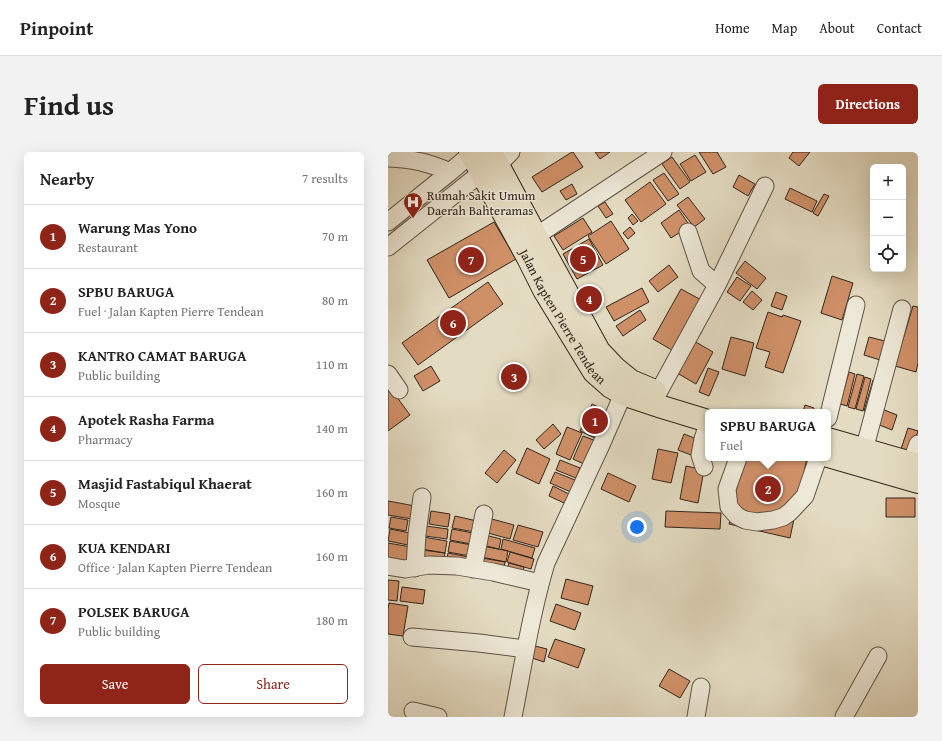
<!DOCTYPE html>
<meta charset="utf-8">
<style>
:root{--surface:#fff;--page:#f2f2f2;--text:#222;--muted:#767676;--line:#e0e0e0;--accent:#8f2418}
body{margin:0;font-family:"Gentium Book Plus",serif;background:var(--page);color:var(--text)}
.controls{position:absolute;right:12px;top:12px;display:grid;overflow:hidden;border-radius:6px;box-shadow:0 4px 16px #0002}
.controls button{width:36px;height:36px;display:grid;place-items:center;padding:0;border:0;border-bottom:1px solid var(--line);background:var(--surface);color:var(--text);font:20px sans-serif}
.you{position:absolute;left:249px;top:375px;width:14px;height:14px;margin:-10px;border:3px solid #fff;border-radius:50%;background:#1a73e8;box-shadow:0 0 0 6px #1a73e833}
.badge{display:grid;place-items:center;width:26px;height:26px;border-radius:50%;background:var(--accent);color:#fff;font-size:13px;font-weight:700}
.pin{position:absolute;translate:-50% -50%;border:2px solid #fff;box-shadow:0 1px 4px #0006}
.popup{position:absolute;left:317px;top:257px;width:126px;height:52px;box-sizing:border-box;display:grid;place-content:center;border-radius:6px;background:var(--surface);filter:drop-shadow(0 1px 3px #0005);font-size:13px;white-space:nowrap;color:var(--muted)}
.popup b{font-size:15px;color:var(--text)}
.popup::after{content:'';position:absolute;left:50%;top:100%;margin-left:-8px;border:8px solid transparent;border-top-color:var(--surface)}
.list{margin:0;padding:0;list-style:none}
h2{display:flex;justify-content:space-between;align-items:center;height:52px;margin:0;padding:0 16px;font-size:17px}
h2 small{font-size:13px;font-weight:400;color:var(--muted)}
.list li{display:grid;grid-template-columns:26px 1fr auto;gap:12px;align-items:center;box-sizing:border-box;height:64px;padding:0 16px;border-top:1px solid var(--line)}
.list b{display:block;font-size:15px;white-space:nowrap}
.list p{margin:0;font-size:13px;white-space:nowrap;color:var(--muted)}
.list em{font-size:13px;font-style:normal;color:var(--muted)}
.actions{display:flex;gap:8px;padding:12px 16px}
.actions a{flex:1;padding:9px 0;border:1px solid var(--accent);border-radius:6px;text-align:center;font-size:14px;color:var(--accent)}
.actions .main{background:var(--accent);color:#fff}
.icon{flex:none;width:22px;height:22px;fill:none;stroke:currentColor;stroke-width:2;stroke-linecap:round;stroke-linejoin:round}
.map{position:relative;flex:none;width:530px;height:565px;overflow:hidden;border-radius:6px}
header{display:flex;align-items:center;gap:24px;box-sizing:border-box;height:56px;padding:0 20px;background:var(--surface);border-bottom:1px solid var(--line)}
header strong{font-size:19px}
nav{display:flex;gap:22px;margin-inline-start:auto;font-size:14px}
.intro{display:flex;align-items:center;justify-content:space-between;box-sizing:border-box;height:96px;padding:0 24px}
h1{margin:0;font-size:28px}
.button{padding:10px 18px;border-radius:6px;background:var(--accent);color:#fff;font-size:14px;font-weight:700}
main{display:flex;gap:24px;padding:0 24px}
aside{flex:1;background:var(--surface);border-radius:6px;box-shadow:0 4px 16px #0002}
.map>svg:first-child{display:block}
.building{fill:#cf9068;stroke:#33251b}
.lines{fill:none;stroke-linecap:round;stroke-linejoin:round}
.minor-casing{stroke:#5f5345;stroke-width:19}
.highway-casing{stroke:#33251b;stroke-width:24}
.minor{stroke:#ede8d7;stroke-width:17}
.highway{stroke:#e4dcc2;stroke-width:22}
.labels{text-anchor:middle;stroke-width:3;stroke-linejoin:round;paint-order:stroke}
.poi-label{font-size:13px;fill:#33251b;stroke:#ede8d7;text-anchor:start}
.street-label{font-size:13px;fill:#33251b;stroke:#ede8d7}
</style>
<header>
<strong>Pinpoint</strong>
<nav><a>Home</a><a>Map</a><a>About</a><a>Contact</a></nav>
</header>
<div class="intro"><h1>Find us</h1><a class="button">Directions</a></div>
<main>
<aside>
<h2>Nearby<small>7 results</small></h2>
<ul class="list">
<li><span class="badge">1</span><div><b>Warung Mas Yono</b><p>Restaurant</p></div><em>70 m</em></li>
<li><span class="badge">2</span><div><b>SPBU BARUGA</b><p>Fuel · Jalan Kapten Pierre Tendean</p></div><em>80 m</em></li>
<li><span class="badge">3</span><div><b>KANTRO CAMAT BARUGA</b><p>Public building</p></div><em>110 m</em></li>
<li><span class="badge">4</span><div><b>Apotek Rasha Farma</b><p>Pharmacy</p></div><em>140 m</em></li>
<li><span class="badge">5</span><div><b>Masjid Fastabiqul Khaerat</b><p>Mosque</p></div><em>160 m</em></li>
<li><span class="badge">6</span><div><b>KUA KENDARI</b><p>Office · Jalan Kapten Pierre Tendean</p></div><em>160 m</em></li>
<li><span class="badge">7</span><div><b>POLSEK BARUGA</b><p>Public building</p></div><em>180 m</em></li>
</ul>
<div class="actions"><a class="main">Save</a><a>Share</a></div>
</aside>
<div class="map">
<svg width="530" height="565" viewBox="0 0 530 565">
<rect width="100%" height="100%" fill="#e4dcc2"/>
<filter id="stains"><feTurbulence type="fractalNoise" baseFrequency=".005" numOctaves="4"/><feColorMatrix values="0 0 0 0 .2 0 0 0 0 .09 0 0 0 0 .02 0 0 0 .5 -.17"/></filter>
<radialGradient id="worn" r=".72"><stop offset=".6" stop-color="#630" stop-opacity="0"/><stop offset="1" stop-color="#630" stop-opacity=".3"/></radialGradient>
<!-- building -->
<path class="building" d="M184,0H185L195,15L154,40L144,25Z
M207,0H222L212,7Z
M311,0H329L338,15L325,22Z
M405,0H422L411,14L401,6Z
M307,3L318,20L303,29L292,12Z
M284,5L302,30L292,37L274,12Z
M276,21L291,42L280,49L265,28Z
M351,23L367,32L360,44L345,35Z
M262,30L278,52L253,70L237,48Z
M184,32L189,42L178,48L172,39Z
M402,36L429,49L424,60L397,47Z
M436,42L441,44L430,64L425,61Z
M300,45L317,67L306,75L289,53Z
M217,50L225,62L218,66L210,54Z
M291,58L302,74L283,86L273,71Z
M244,62L250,69L245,73L240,66Z
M195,66L204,80L175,98L166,84Z
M223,69L241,97L218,112L200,84Z
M106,70L128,107L61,146L39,108Z
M242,75L247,81L240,87L235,81Z
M201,87L215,113L189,127L175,102Z
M357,109L378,126L369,137L348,121Z
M281,113L290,125L270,140L261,129Z
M444,124L465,131L454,168L433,161Z
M349,125L363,134L352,149L339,140Z
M100,130L115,152L30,213L14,191Z
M254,136L261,150L226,169L218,155Z
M293,137L317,150L289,201L265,187Z
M364,139L374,148L365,158L355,150Z
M388,140L399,144L394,158L383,154Z
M525,154L530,155V211L528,220L507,214Z
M252,158L258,168L235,184L228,174Z
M380,160L394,165L395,163L413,169L395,221L377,215L382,200L368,196Z
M343,185L366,191L357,224L334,217Z
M481,185L497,189L492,208L476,203Z
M306,189L325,200L308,232L289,221Z
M43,214L52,229L35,239L26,224Z
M320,216L331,220L321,244L311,240Z
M461,220L467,222L459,254L452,252Z
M469,222L476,224L467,257L460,255Z
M477,225L483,227L475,259L468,257Z
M485,228L492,229L483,261L476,259Z
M3,237L22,263L0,279V239Z
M204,252L221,260L209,287L192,279Z
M417,253L426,256L425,260H415Z
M494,257L509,263L504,278L489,272Z
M165,272L173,282L156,297L148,288Z
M179,275L194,281L182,308L168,302Z
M520,276L530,279L523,300L513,297Z
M296,282L309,287L303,303L290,298Z
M195,284L208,289L198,313L185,307Z
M139,296L162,307L151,332L128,321Z
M270,297L290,301L283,331L264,327Z
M116,298L128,308L109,331L97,321Z
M355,306H419L402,386L341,372Z
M172,308L192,316L188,326L168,318Z
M298,314L316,318L310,351L292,347Z
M167,320L187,328L183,340L162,331Z
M220,321L248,334L241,350L213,337Z
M165,334L181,342L176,351L161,344Z
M498,346H527V365H498Z
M0,349L27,354L24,367L0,363Z
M43,359L62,362L60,375L41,372Z
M278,359L333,361L332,377L277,375Z
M67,364L89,369L87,380L64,376Z
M3,365L20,368L18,379L1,376Z
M100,366L126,373L122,387L96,380Z
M130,373L155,380L150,395L125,388Z
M38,374L60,377L59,387L37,384Z
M2,377L22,381L20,393L0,389Z
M64,377L85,381L83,392L62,388Z
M97,383L113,387L111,397L94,393Z
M35,385L59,389L57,401L33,397Z
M115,387L147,396L144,406L113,397Z
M62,389L84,393L82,404L60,400Z
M0,391L23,395L19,416L0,412Z
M95,394L120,399L118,410L93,405Z
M34,398L57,401L55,412L32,408Z
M122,400L146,407L143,417L119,410Z
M60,401L81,405L80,415L58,411Z
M94,406L117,410L115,420L92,416Z
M121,411L136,415L134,426L118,422Z
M178,427L205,434L200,453L173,446Z
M0,428L11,429L9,449L0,448Z
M14,435L37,438L35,452L12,449Z
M1,451L20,454L15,484L0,482V457Z
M168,452L193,461L187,478L162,469Z
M167,487L197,497L190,516L160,505Z
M147,494L159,497L156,510L144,506Z
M281,517L302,529L292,546L271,534Z"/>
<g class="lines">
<!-- minor casing -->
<g class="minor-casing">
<path id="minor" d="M0,6C25,7 39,10 62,20
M110,13L123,0
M0,70L62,20L83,2
M300,80L313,119L329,133
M148,84L275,0
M0,95L93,21
M0,222L11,238
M270,241L329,133L377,34
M440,266L468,153
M476,298L514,157
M350,306L339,337L341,355L349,364L357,368L369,370L385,368L395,365L402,360L417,344L430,306
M523,311L530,292
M316,315L312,303L315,287L320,272
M0,414L17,417L41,413L69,414L105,420L152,431
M27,416L29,382L34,345
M85,417L96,362
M24,485L91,491L137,497
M25,559L50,565
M125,565C135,514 143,461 158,411L213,293L235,242
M308,565L313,535
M456,565L490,504"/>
</g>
<!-- highway casing -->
<g class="highway-casing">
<g id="highway">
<path id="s1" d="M82,0L140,106L156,138L206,220L223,235L235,242L274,255L320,269"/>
<path d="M103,0L148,84L211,199L227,216L243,229L267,239"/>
<path d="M440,287L530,313"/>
<path d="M440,304L530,330"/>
</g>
</g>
<!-- minor -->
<use href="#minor" class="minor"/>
<!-- highway -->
<use href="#highway" class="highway"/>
</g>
<!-- icons -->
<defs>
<g id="hospital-pin" transform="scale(1)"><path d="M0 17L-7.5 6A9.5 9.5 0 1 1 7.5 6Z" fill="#8f2418" stroke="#ede8d7"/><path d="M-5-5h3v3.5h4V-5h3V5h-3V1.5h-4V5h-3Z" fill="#fff"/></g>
</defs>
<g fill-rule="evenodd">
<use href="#hospital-pin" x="25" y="50"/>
</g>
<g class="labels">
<!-- poi labels -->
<g class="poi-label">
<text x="39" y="48">Rumah Sakit Umum<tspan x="39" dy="15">Daerah Bahteramas</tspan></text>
</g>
<!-- street labels -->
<g class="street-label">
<text dy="5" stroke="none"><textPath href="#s1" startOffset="189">Jalan Kapten Pierre Tendean</textPath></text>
</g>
</g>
<rect width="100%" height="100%" filter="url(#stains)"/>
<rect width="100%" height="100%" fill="url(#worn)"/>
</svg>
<div class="controls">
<button>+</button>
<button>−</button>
<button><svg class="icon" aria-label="locate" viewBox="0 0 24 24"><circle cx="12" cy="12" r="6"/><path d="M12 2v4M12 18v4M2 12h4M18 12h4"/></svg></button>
</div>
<div class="you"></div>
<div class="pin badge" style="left:207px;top:269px">1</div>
<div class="pin badge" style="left:380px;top:337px">2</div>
<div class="popup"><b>SPBU BARUGA</b>Fuel</div>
<div class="pin badge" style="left:126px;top:225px">3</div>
<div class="pin badge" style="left:201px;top:147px">4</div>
<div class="pin badge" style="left:195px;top:107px">5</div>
<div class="pin badge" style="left:65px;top:171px">6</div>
<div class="pin badge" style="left:83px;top:108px">7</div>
</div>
</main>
